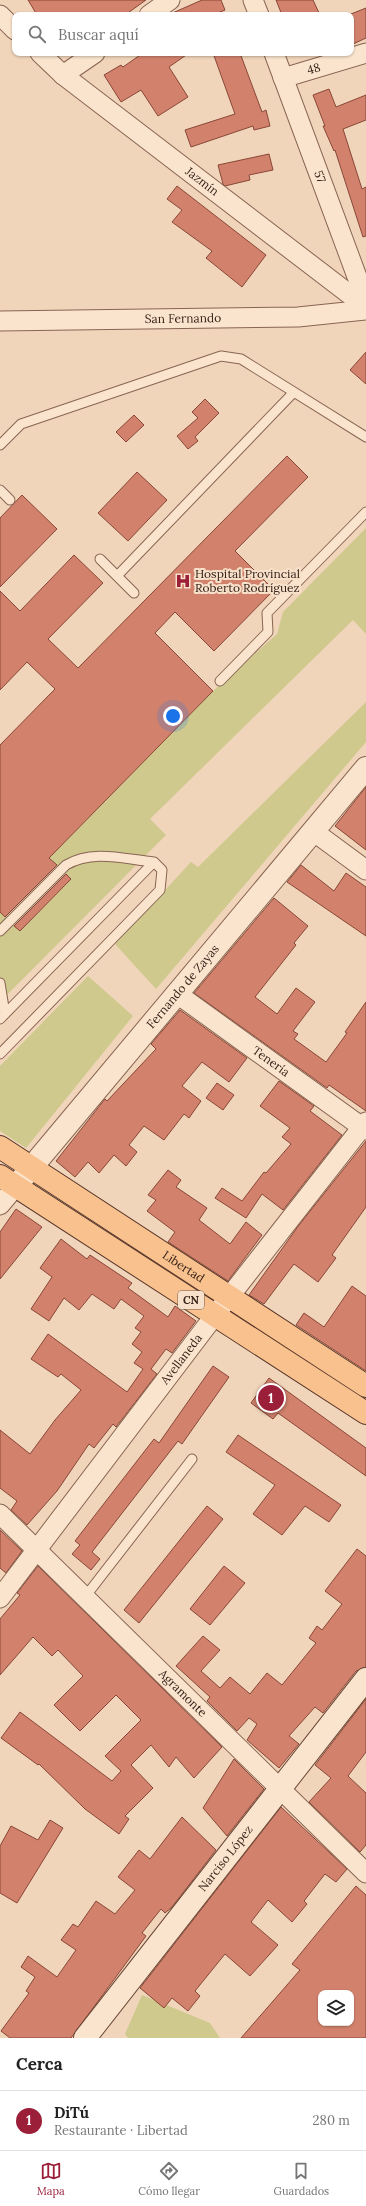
<!DOCTYPE html>
<html lang="es">
<meta charset="utf-8">
<style>
:root{--surface:#fff;--page:#f2f2f2;--text:#222;--muted:#767676;--line:#e0e0e0;--accent:#9b1f39}
body{margin:0;font-family:Lora,serif;background:var(--page);color:var(--text)}
.controls{position:absolute;right:12px;bottom:12px;display:grid;overflow:hidden;border-radius:8px;box-shadow:0 1px 3px #0004}
.controls button{width:36px;height:36px;display:grid;place-items:center;padding:0;border:0;border-bottom:1px solid var(--line);background:var(--surface);color:var(--text);font:20px sans-serif}
.you{position:absolute;left:173px;top:716px;width:14px;height:14px;margin:-10px;border:3px solid #fff;border-radius:50%;background:#1a73e8;box-shadow:0 0 0 6px #1a73e833}
.badge{display:grid;place-items:center;width:26px;height:26px;border-radius:50%;background:var(--accent);color:#fff;font-size:13px;font-weight:700}
.pin{position:absolute;translate:-50% -50%;border:2px solid #fff;box-shadow:0 1px 4px #0006}
.list{margin:0;padding:0;list-style:none}
h2{display:flex;justify-content:space-between;align-items:center;height:52px;margin:0;padding:0 16px;font-size:17px}
h2 small{font-size:13px;font-weight:400;color:var(--muted)}
.list li{display:grid;grid-template-columns:26px 1fr auto;gap:12px;align-items:center;box-sizing:border-box;height:60px;padding:0 16px;border-top:1px solid var(--line)}
.list b{display:block;font-size:15px;white-space:nowrap}
.list p{margin:0;font-size:13px;white-space:nowrap;color:var(--muted)}
.list em{font-size:13px;font-style:normal;color:var(--muted)}
.icon{flex:none;width:22px;height:22px;fill:none;stroke:currentColor;stroke-width:2;stroke-linecap:round;stroke-linejoin:round}
.map{position:relative;flex:none;width:366px;height:2038px;overflow:hidden}
.search{position:absolute;background:var(--surface);box-shadow:0 1px 3px #0004;left:12px;right:12px;top:12px;height:44px;display:flex;align-items:center;gap:10px;box-sizing:border-box;padding:0 14px;border-radius:8px;color:var(--muted);font-size:15px}
.sheet{height:112px;background:var(--surface)}
nav{display:flex;justify-content:space-around;align-items:center;box-sizing:border-box;height:56px;border-top:1px solid var(--line);background:var(--surface);font-size:11px;color:var(--muted)}
nav a{display:grid;justify-items:center;gap:2px}
nav .on{color:var(--accent)}
.map>svg:first-child{display:block}
.green{fill:#cfc98e}
.building{fill:#d2826c;stroke:#894737;fill-rule:evenodd}
.lines{fill:none;stroke-linecap:round;stroke-linejoin:round}
.service-casing{stroke:#886553;stroke-width:11}
.minor-casing{stroke:#886553;stroke-width:21}
.tertiary-casing{stroke:#886553;stroke-width:24}
.secondary-casing{stroke:#6a4637;stroke-width:24}
.primary-casing{stroke:#553428;stroke-width:24}
.service{stroke:#fbe4cd;stroke-width:9}
.minor{stroke:#fbe4cd;stroke-width:19}
.tertiary{stroke:#fbe4cd;stroke-width:22}
.secondary{stroke:#fbe4cd;stroke-width:22}
.primary{stroke:#f9c18d;stroke-width:22}
.labels{text-anchor:middle;stroke-width:4;stroke-linejoin:round;paint-order:stroke}
.shield{fill:#f8e1ca;stroke:#705b4e;stroke-width:1}
.shield-label{font-size:11px;font-weight:bold;fill:#362219}
.street-label{font-size:12px;fill:#362219;stroke:#f8e1ca}
.poi-label{font-size:12px;fill:#362219;stroke:#f8e1ca;text-anchor:start}
</style>
<div class="map">
<svg width="366" height="2038" viewBox="0 0 366 2038">
<rect width="100%" height="100%" fill="#f1d5ba"/>
<!-- green -->
<path class="green" d="M366,528V634L353,620L150,819L166,835L0,1002V912L20,931L71,879L49,858L213,691L277,634L283,612Z
M366,702V742L156,989L115,944L191,862L198,867Z
M88,976L133,1016L26,1148L0,1131V1066Z
M142,1995L210,2023L220,2038H128L125,2034Z"/>
<!-- building -->
<path class="building" d="M28,0H146L125,15H37Z
M202,0H221L225,10L213,15H168Z
M276,0H313L320,15H282Z
M366,8V38L351,45V14Z
M143,53H189L169,67L188,97L158,116L141,90L121,102L104,75L121,65L123,67Z
M213,53H240L262,112L266,110L270,126L254,130L253,126L191,147L185,130L235,114Z
M329,89L336,107L366,95V120L343,129L362,189L366,187V236L363,237L335,150L334,151L323,126H325L313,95Z
M269,154L273,170L249,175L250,180L225,186L223,184L218,165Z
M177,186L266,255L242,287L206,258L212,251L172,222L182,210L167,199Z
M366,352V384L350,370Z
M205,399L219,413L195,437L198,441L188,449L177,436L198,418L192,412Z
M134,415L144,425L126,442L116,432Z
M287,456L308,477L235,551L274,590L214,651L175,612L155,633L213,691L49,858L57,865L5,917L0,912V745L55,689L27,662L0,690V591L20,611L74,555L103,583L48,639L78,668Z
M137,472L167,500L128,541L98,513Z
M22,495L57,529L0,587V518Z
M366,787V850L335,826Z
M301,865L334,891L346,873L366,887V936L287,882Z
M66,874L71,879L20,931L14,926Z
M274,898L308,926L294,943L296,945L255,997L277,1014L296,988L315,1002L293,1031L298,1034L294,1039L326,1062L347,1033L345,1032L366,1002V1111L329,1085L327,1088L194,993Z
M180,1010L247,1058L229,1082L202,1062L182,1086L201,1101L189,1118L184,1114L164,1140L144,1126L129,1145L137,1152L126,1166L114,1155L99,1173L88,1162L75,1177L56,1161L105,1099L107,1101L156,1049L151,1044Z
M279,1081L314,1106L310,1111L342,1135L283,1210L262,1194L246,1218L215,1198L222,1188L242,1201L264,1172L266,1173L291,1144L282,1137L290,1128L260,1106Z
M217,1083L234,1095L223,1110L206,1098Z
M366,1141V1207L332,1255L336,1258L318,1282L294,1264L264,1304L249,1295L299,1225Z
M168,1170L181,1180L176,1187L207,1208L199,1220L230,1244L246,1222L262,1235L228,1281L168,1242L175,1232L147,1211L156,1200L148,1195Z
M16,1209L42,1227L0,1279V1232Z
M61,1239L87,1259L90,1255L132,1283L128,1288L168,1317L175,1306L196,1321L172,1353L166,1349L151,1369L157,1374L116,1427L113,1424L94,1448L89,1444L57,1491L27,1525L11,1510L17,1501L0,1488V1430L30,1454L55,1420L81,1390L61,1374L58,1377L31,1359L48,1334L127,1392L143,1369L134,1363L142,1352L132,1344L141,1332L135,1328L144,1316L121,1299L114,1309L92,1294L79,1310L64,1298L49,1321L31,1309L52,1277L40,1268Z
M352,1286L366,1296V1371L296,1325L304,1313L324,1327Z
M213,1366L229,1377L182,1444L178,1441L92,1552L100,1559L91,1570L72,1554L80,1545L75,1541L154,1439L159,1443Z
M269,1378L366,1448V1476L278,1413L273,1419L251,1403Z
M238,1435L341,1505L329,1522L305,1506L282,1535L253,1514L275,1485L226,1452Z
M207,1506L223,1519L139,1623L124,1610Z
M0,1530L22,1551L6,1573L0,1568Z
M357,1549L366,1556V1667L356,1671L323,1713L315,1707L289,1736L299,1744L279,1768L247,1740L257,1724L249,1718L237,1731L207,1701L210,1697L176,1666L203,1636L220,1650L201,1671L220,1688L230,1677L250,1694L267,1673L282,1685L316,1643L309,1638L317,1626L322,1630L342,1604L325,1591Z
M38,1566L222,1747L194,1778L176,1757L169,1767L151,1745L131,1765L153,1788L125,1816L129,1819L119,1834L85,1809L39,1764L38,1765L1,1738L20,1712L112,1781L121,1771L105,1756L141,1720L116,1695L80,1731L54,1705L83,1676L58,1650L52,1656L33,1637L0,1675V1619L20,1595L17,1593Z
M224,1566L245,1583L210,1625L190,1609Z
M366,1699V1752L348,1776L366,1793V1845L360,1852L309,1802L331,1778L315,1765Z
M234,1759L264,1789L227,1836L203,1808Z
M281,1807L347,1869L336,1882L325,1874L304,1901L307,1904L292,1922L268,1900L251,1922L278,1945L250,1976L225,1954L195,1991L200,1996L188,2011L172,1998L164,2008L140,1988Z
M182,1817L216,1850L172,1907L165,1913L161,1909L142,1933L146,1936L71,2038H10L1,2031L29,1993L26,1991L35,1977L21,1967L28,1956L57,1977L76,1950L61,1940L73,1924L78,1927L96,1901L115,1914L135,1890L118,1877L139,1850L150,1859Z
M50,1820L63,1828L17,1903L0,1893V1846L11,1826L38,1840Z
M356,1886L366,1895V2038H241L300,1970L292,1964ZM321,1993H351V2023H321Z"/>
<g class="lines">
<!-- service casing -->
<g class="service-casing">
<path id="service" d="M0,445L21,424L221,356L241,359L366,437
M0,490L10,500
M100,559L134,593
M117,576L294,392
M220,681L268,632L267,613L366,512
M0,931L66,865C93,849 124,859 154,862
M0,983L5,1014
M0,1019L154,862L162,870L160,890L0,1054
M85,1597L192,1459"/>
</g>
<!-- minor casing -->
<g class="minor-casing">
<g id="minor">
<path d="M253,0L259,15"/>
<path d="M0,15L15,30"/>
<path d="M149,15L170,0"/>
<path id="s1" d="M40,53L63,75L366,307"/>
<path id="s2" d="M274,53L366,301"/>
<path d="M63,75L95,53"/>
<path id="s3" d="M283,78L366,53"/>
<path id="s4" d="M0,321L298,317L366,310"/>
<path d="M313,831L366,870"/>
<path id="s5" d="M176,993L366,1130"/>
<path d="M0,1205L16,1186"/>
<path id="s6" d="M0,1514L366,1873"/>
<path id="s7" d="M0,1598L215,1315L366,1122"/>
</g>
</g>
<!-- tertiary casing -->
<g class="tertiary-casing">
<g id="tertiary">
<path id="s8" d="M16,1186L366,768"/>
</g>
</g>
<!-- secondary casing -->
<g class="secondary-casing">
<g id="secondary">
<path id="s9" d="M85,2038L366,1679"/>
</g>
</g>
<!-- primary casing -->
<g class="primary-casing">
<g id="primary">
<path id="s10" d="M0,1147L366,1386"/>
<path d="M0,1176L366,1413"/>
</g>
</g>
<!-- service -->
<use href="#service" class="service"/>
<!-- minor -->
<use href="#minor" class="minor"/>
<!-- tertiary -->
<use href="#tertiary" class="tertiary"/>
<!-- secondary -->
<use href="#secondary" class="secondary"/>
<!-- primary -->
<use href="#primary" class="primary"/>
</g>
<!-- icons -->
<defs>
<g id="hospital-bare" transform="scale(1.2)"><path d="M-5-5h3v3.5h4V-5h3V5h-3V1.5h-4V5h-3Z" fill="#9b1f39" stroke="#f8e1ca" stroke-width="2.5" paint-order="stroke"/></g>
</defs>
<g fill-rule="evenodd">
<use href="#hospital-bare" x="183" y="581"/>
</g>
<g class="labels">
<!-- shield labels -->
<rect class="shield" x="178" y="1291" width="26" height="18" rx="3"/>
<g class="shield-label">
<text x="191" y="1304">CN</text>
</g>
<!-- street labels -->
<g class="street-label">
<text dy="4" stroke="none"><textPath href="#s3" startOffset="32">48</textPath></text>
<text dy="4" stroke="none"><textPath href="#s2" startOffset="132">57</textPath></text>
<text dy="4" stroke="none"><textPath href="#s1" startOffset="207">Jazmín</textPath></text>
<text dy="4" stroke="none"><textPath href="#s4" startOffset="183">San Fernando</textPath></text>
<text dy="4" stroke="none"><textPath href="#s8" startOffset="260">Fernando de Zayas</textPath></text>
<text dy="4" stroke="none"><textPath href="#s5" startOffset="117">Tenería</textPath></text>
<text dy="4" stroke="none"><textPath href="#s10" startOffset="219">Libertad</textPath></text>
<text dy="4" stroke="none"><textPath href="#s7" startOffset="300">Avellaneda</textPath></text>
<text dy="4" stroke="none"><textPath href="#s6" startOffset="256">Agramonte</textPath></text>
<text dy="4" stroke="none"><textPath href="#s9" startOffset="228">Narciso López</textPath></text>
</g>
<!-- poi labels -->
<g class="poi-label">
<text x="195" y="578">Hospital Provincial<tspan x="195" dy="14">Roberto Rodríguez</tspan></text>
</g>
</g>
</svg>
<div class="controls">
<button><svg class="icon" aria-label="layers" viewBox="0 0 24 24"><path d="M12 4l9 5-9 5-9-5zM3 14l9 5 9-5"/></svg></button>
</div>
<div class="you"></div>
<div class="pin badge" style="left:271px;top:1398px">1</div>
<div class="search"><svg class="icon" aria-label="search" viewBox="0 0 24 24"><circle cx="10" cy="10" r="6"/><path d="M15 15l6 6"/></svg>Buscar aquí</div>
</div>
<section class="sheet">
<h2>Cerca<small></small></h2>
<ul class="list">
<li><span class="badge">1</span><div><b>DiTú</b><p>Restaurante · Libertad</p></div><em>280 m</em></li>
</ul>
</section>
<nav>
<a class="on"><svg class="icon" aria-label="map" viewBox="0 0 24 24"><path d="M3 6l6-2 6 2 6-2v14l-6 2-6-2-6 2zM9 4v14M15 6v14"/></svg>Mapa</a>
<a><svg class="icon" aria-label="directions" viewBox="0 0 24 24"><path d="M12 3l9 9-9 9-9-9zM9 14v-3h6M13 9l2 2-2 2"/></svg>Cómo llegar</a>
<a><svg class="icon" aria-label="saved" viewBox="0 0 24 24"><path d="M7 4h10v16l-5-4-5 4z"/></svg>Guardados</a>
</nav>
